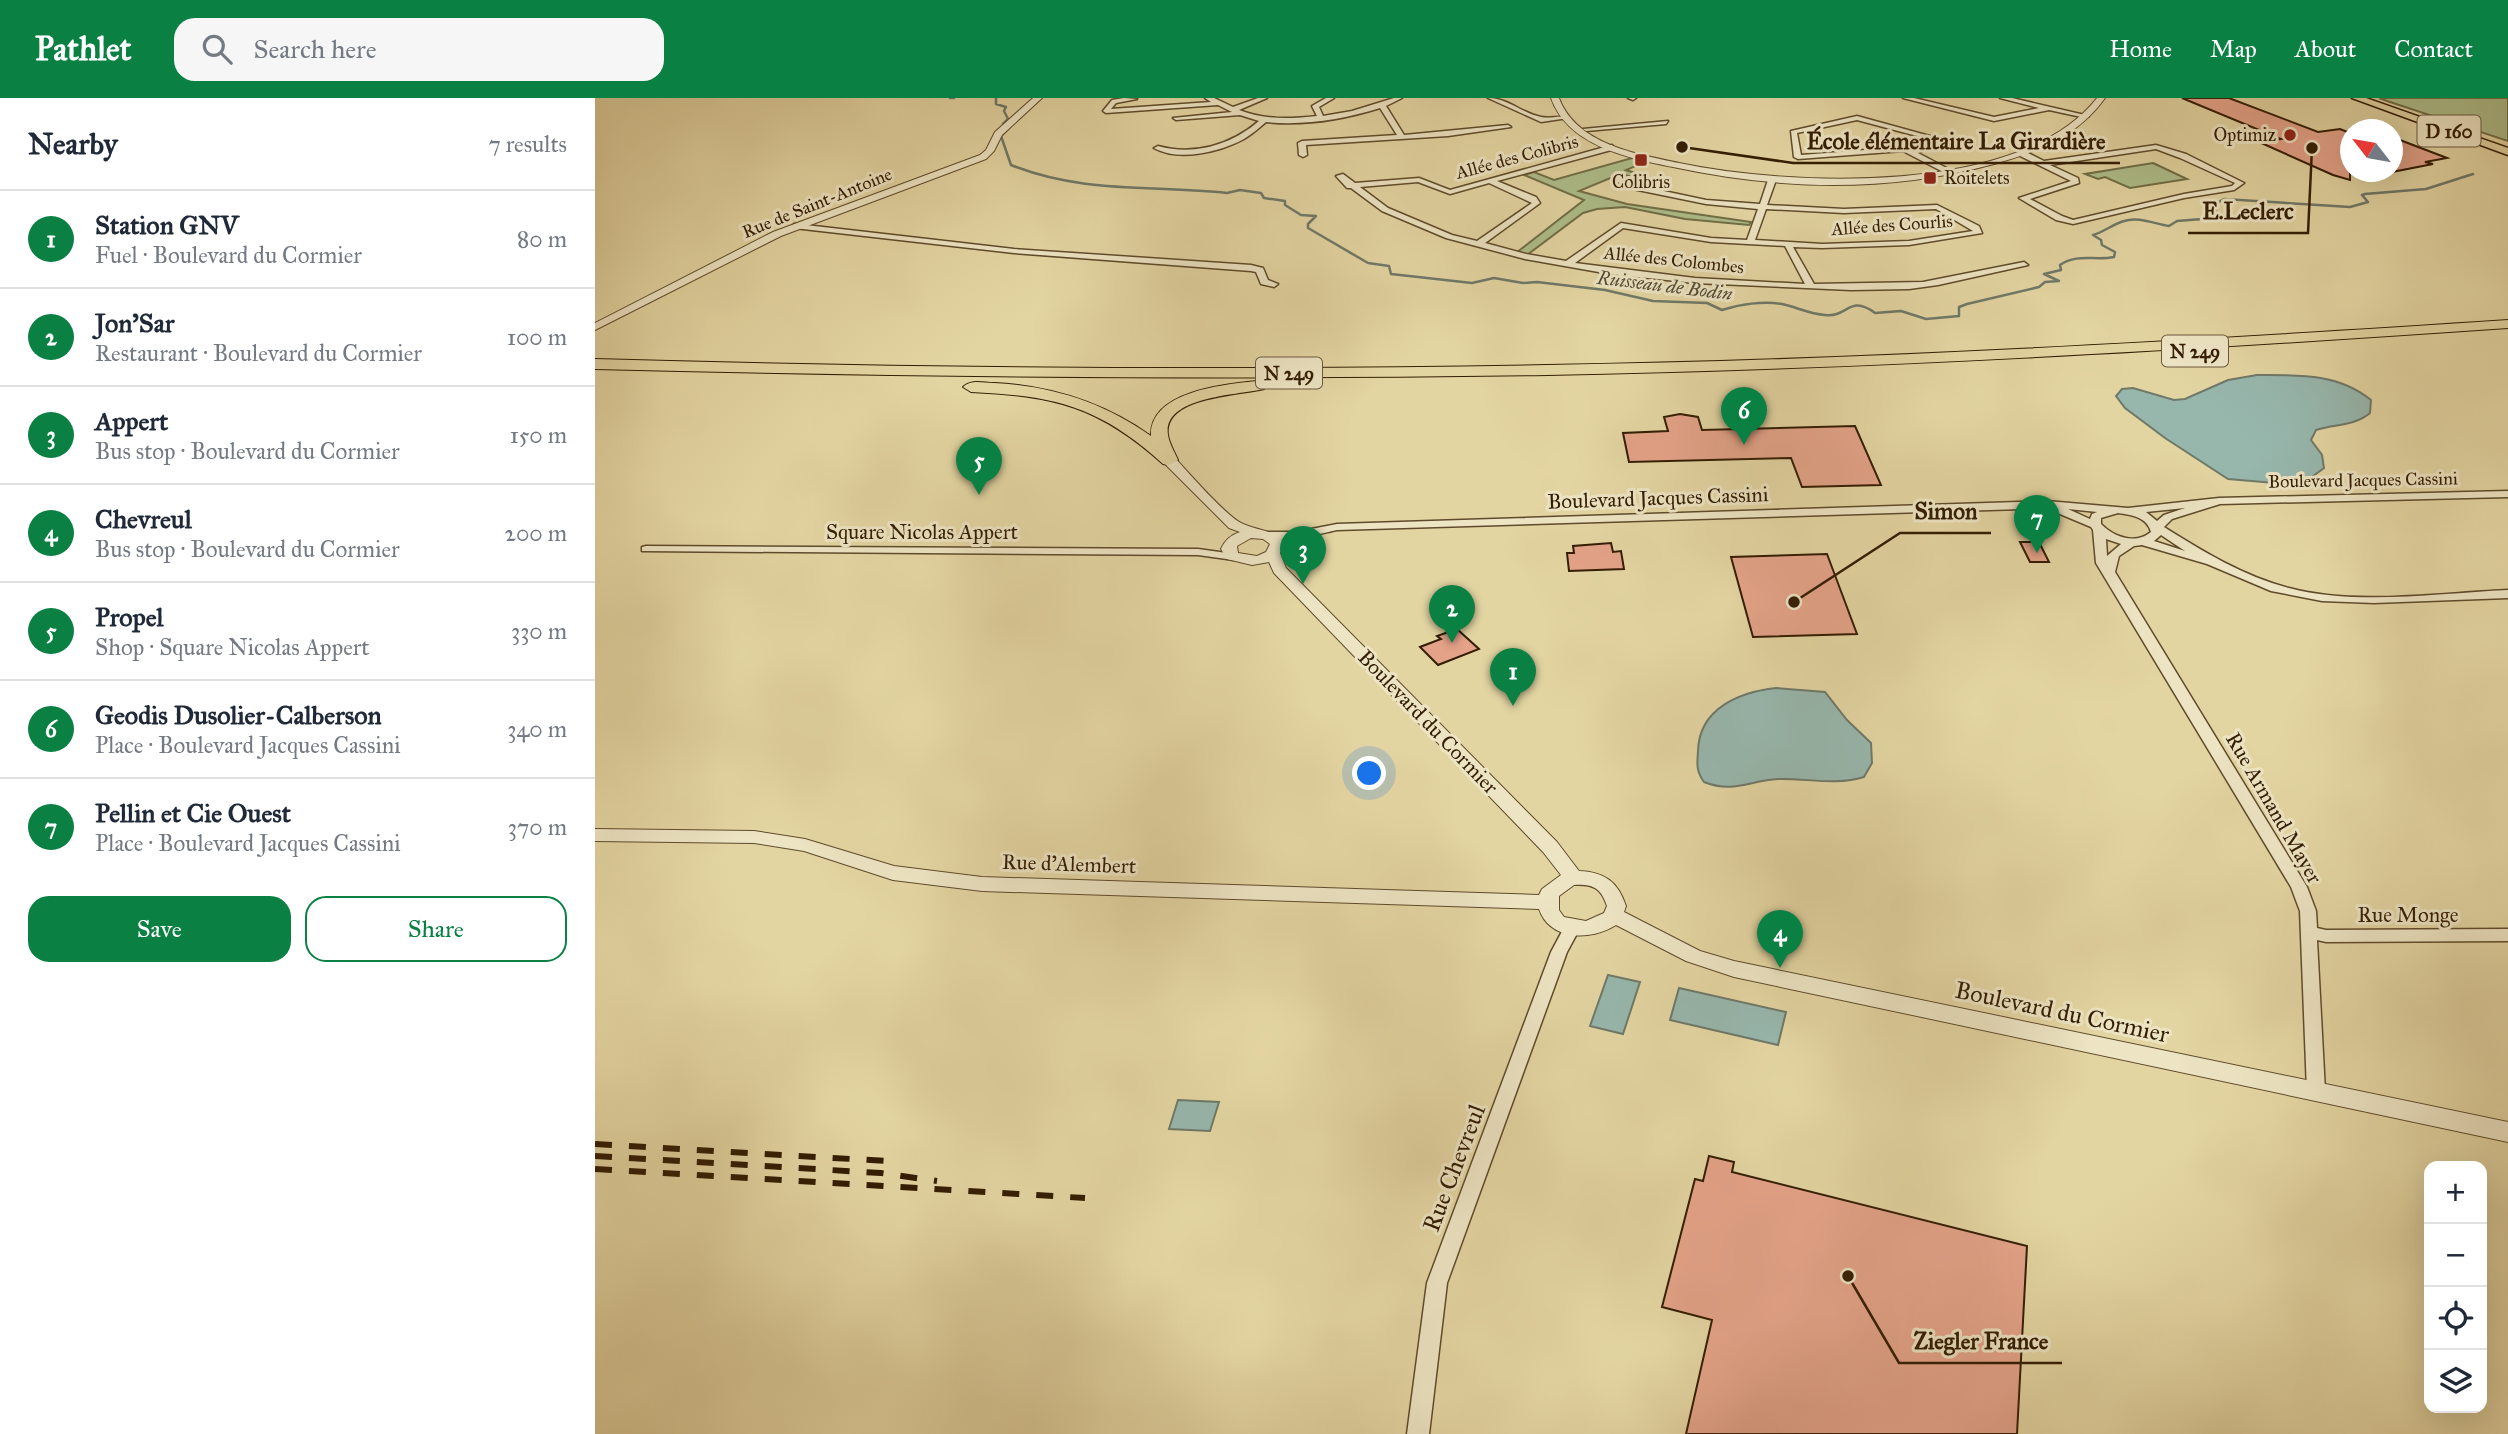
<!DOCTYPE html>
<meta charset="utf-8">
<style>
:root{--surface:#fff;--page:#f6f6f7;--text:#1f2937;--muted:#747a83;--line:#e0e1e3;--accent:#0b8043}
body{margin:0;font-family:"IM FELL Great Primer",serif;background:var(--page);color:var(--text)}
.controls{position:absolute;right:21px;bottom:21px;display:grid;overflow:hidden;border-radius:14px;box-shadow:0 7px 28px #0002}
.controls button{width:63px;height:63px;display:grid;place-items:center;padding:0;border:0;border-bottom:2px solid var(--line);background:var(--surface);color:var(--text);font:35px sans-serif}
.compass{position:absolute;left:1745px;top:21px;width:63px;height:63px;border-radius:50%;background:var(--surface);box-shadow:0 7px 28px #0002;rotate:301deg}
.you{position:absolute;left:775px;top:676px;width:24px;height:24px;margin:-18px;border:5px solid #fff;border-radius:50%;background:#1a73e8;box-shadow:0 0 0 10px #1a73e833}
.badge{display:grid;place-items:center;width:46px;height:46px;border-radius:50%;background:var(--accent);color:#fff;font-size:23px;font-weight:700}
.pin{position:absolute;translate:-50% -58px;filter:drop-shadow(0 2px 4px #0008)}
.pin::after{content:'';position:absolute;top:37px;width:24px;height:21px;background:inherit;clip-path:polygon(0 0,100% 0,50% 100%)}
.list{margin:0;padding:0;list-style:none}
h2{display:flex;justify-content:space-between;align-items:center;height:91px;margin:0;padding:0 28px;font-size:30px}
h2 small{font-size:23px;font-weight:400;color:var(--muted)}
.list li{display:grid;grid-template-columns:46px 1fr auto;gap:21px;align-items:center;box-sizing:border-box;height:98px;padding:0 28px;border-top:2px solid var(--line)}
.list b{display:block;font-size:26px;white-space:nowrap}
.list p{margin:0;font-size:23px;white-space:nowrap;color:var(--muted)}
.list em{font-size:23px;font-style:normal;color:var(--muted)}
.actions{display:flex;gap:14px;padding:21px 28px}
.actions a{flex:1;padding:16px 0;border:2px solid var(--accent);border-radius:21px;text-align:center;font-size:24px;color:var(--accent)}
.actions .main{background:var(--accent);color:#fff}
.icon{flex:none;width:38px;height:38px;fill:none;stroke:currentColor;stroke-width:2;stroke-linecap:round;stroke-linejoin:round}
.map{position:relative;flex:none;width:1913px;height:1336px;overflow:hidden}
header{display:flex;align-items:center;gap:42px;box-sizing:border-box;height:98px;padding:0 35px;background:var(--accent);color:#fff}
header strong{font-size:33px}
nav{display:flex;gap:38px;margin-inline-start:auto;font-size:24px}
.search{width:490px;height:63px;background:var(--page);display:flex;align-items:center;gap:18px;box-sizing:border-box;padding:0 24px;border-radius:21px;color:var(--muted);font-size:26px}
main{display:flex}
aside{flex:1;background:var(--surface)}
.map>svg:first-child{display:block}
.green{fill:#adbe8a;stroke:#706e46;stroke-width:2}
.water{fill:#97b7ad;stroke:#6f7969;stroke-width:2}
.lines{fill:none;stroke-linecap:round;stroke-linejoin:round}
.stream{stroke:#6f7969;stroke-width:2.5}
.building{fill:#e4a389;stroke:#331d03;stroke-width:2}
.minor-casing{stroke:#5f4b2b;stroke-width:3}
.tertiary-casing{stroke:#5f4b2b;stroke-width:2}
.primary-casing{stroke:#331d03;stroke-width:3}
.trunk-casing{stroke:#331d03;stroke-width:2}
.minor{fill:#ede4c3;fill-rule:evenodd}
.tertiary{fill:#ede4c3;fill-rule:evenodd}
.primary{fill:#e3d5a2;fill-rule:evenodd}
.trunk{fill:#e3d5a2;fill-rule:evenodd}
.rail{stroke:#331d03;stroke-width:6;stroke-dasharray:17 17;stroke-linecap:butt}
.poi-dot{fill:#8f2418;stroke:#ede4c3;stroke-width:2.5}
.labels{text-anchor:middle;stroke-width:6;stroke-linejoin:round;paint-order:stroke}
.far-poi-label{font-size:18px;fill:#331d03;stroke:#ede4c3;text-anchor:end}
.far-street-label{font-size:18px;fill:#331d03;stroke:#ede4c3}
.shield{fill:#ede4c3;stroke:#6b593d;stroke-width:2}
.shield-label{font-size:19px;font-weight:bold;fill:#331d03}
.far-water-label{font-size:19px;font-style:italic;fill:#514b36;stroke:#ede4c3}
.street-label{font-size:21px;fill:#331d03;stroke:#ede4c3}
.near-street-label{font-size:24px;fill:#331d03;stroke:#ede4c3}
.leader{fill:none;stroke:#331d03;stroke-width:2.5}
.callout-dot{fill:#331d03;stroke:#ede4c3;stroke-width:2.5}
.callout-label{font-size:23px;text-anchor:middle;font-weight:bold;fill:#331d03;stroke:#ede4c3;stroke-width:6;stroke-linejoin:round;paint-order:stroke}
</style>
<header>
<strong>Pathlet</strong>
<div class="search"><svg class="icon" aria-label="search" viewBox="0 0 24 24"><circle cx="10" cy="10" r="6"/><path d="M15 15l6 6"/></svg>Search here</div>
<nav><a>Home</a><a>Map</a><a>About</a><a>Contact</a></nav>
</header>
<main>
<aside>
<h2>Nearby<small>7 results</small></h2>
<ul class="list">
<li><span class="badge">1</span><div><b>Station GNV</b><p>Fuel · Boulevard du Cormier</p></div><em>80 m</em></li>
<li><span class="badge">2</span><div><b>Jon’Sar</b><p>Restaurant · Boulevard du Cormier</p></div><em>100 m</em></li>
<li><span class="badge">3</span><div><b>Appert</b><p>Bus stop · Boulevard du Cormier</p></div><em>150 m</em></li>
<li><span class="badge">4</span><div><b>Chevreul</b><p>Bus stop · Boulevard du Cormier</p></div><em>200 m</em></li>
<li><span class="badge">5</span><div><b>Propel</b><p>Shop · Square Nicolas Appert</p></div><em>330 m</em></li>
<li><span class="badge">6</span><div><b>Geodis Dusolier-Calberson</b><p>Place · Boulevard Jacques Cassini</p></div><em>340 m</em></li>
<li><span class="badge">7</span><div><b>Pellin et Cie Ouest</b><p>Place · Boulevard Jacques Cassini</p></div><em>370 m</em></li>
</ul>
<div class="actions"><a class="main">Save</a><a>Share</a></div>
</aside>
<div class="map">
<svg width="1913" height="1336" viewBox="0 0 1913 1336">
<rect width="100%" height="100%" fill="#e3d5a2"/>
<filter id="stains"><feTurbulence type="fractalNoise" baseFrequency=".00286" numOctaves="4"/><feColorMatrix values="0 0 0 0 .2 0 0 0 0 .09 0 0 0 0 .02 0 0 0 .5 -.17"/></filter>
<radialGradient id="worn" r=".72"><stop offset=".6" stop-color="#630" stop-opacity="0"/><stop offset="1" stop-color="#630" stop-opacity=".3"/></radialGradient>
<!-- green -->
<path class="green" d="M1784,0H1913V43L1792,3Z
M1037,60L1050,64L1031,72L1047,77L1042,80L1025,76L984,93L1032,106L1156,124L1154,127L1090,121L1030,109L1002,111L988,115L932,157L921,155L989,102L929,77L939,74L959,82Z
M1558,65L1592,81L1535,90L1510,79L1503,81L1490,76Z"/>
<!-- water -->
<path class="water" d="M1662,277C1703,277 1743,275 1776,302L1775,315C1760,328 1739,326 1721,332L1716,342L1727,357L1729,370L1714,381L1680,385L1633,381L1570,340L1530,310L1521,298L1527,291L1538,290L1579,302L1590,301L1633,282Z
M1181,590L1230,594L1252,622L1276,645L1277,665L1269,679C1240,688 1212,680 1183,681C1155,682 1139,696 1109,684C1101,673 1102,666 1103,653C1104,610 1145,594 1181,590Z
M1013,877L1045,884L1028,936L995,928Z
M1084,890L1191,914L1183,947L1075,922Z
M583,1002L624,1004L615,1033L574,1031Z"/>
<g class="lines">
<!-- stream -->
<path class="stream" d="M355,0H359
M401,0V6L411,9L409,13L413,21L408,26
M414,30L406,38L416,67C488,96 557,87 632,95L645,92L666,95L669,100L690,103V107L706,117L721,118L713,126V130L773,165L794,168L796,176L877,185L899,180L928,185L942,184L1010,192L1058,203L1112,205L1127,212C1145,206 1168,203 1187,206C1201,209 1215,216 1230,217C1253,220 1254,196 1280,215L1306,213L1331,221L1364,218V209L1372,206L1444,189L1450,184L1464,183L1449,176L1466,172L1465,167C1482,155 1500,163 1519,159L1520,154L1507,147L1506,142L1498,137C1509,134 1518,126 1529,123C1543,118 1560,126 1574,128L1582,123L1620,120L1622,105L1629,101L1755,109L1773,104L1767,97L1770,96L1831,91L1878,76"/>
</g>
<!-- building -->
<path class="building" d="M1587,0H1634L1723,34L1745,31L1755,35V82L1738,77L1664,44L1686,41Z
M1797,39L1852,60L1830,64L1838,66L1797,74Z
M1085,316L1103,319L1107,332L1260,328L1286,387L1207,389L1196,360L1034,364L1028,335L1073,333L1069,319Z
M1425,444H1444L1454,464H1435Z
M1016,445L1018,454L1026,453L1029,471L974,473L972,455H979L978,448Z
M1232,456L1262,536L1158,539L1136,459Z
M862,531L884,551L843,567L825,549L846,541L842,538Z
M1114,1058L1139,1064L1137,1074L1432,1148L1422,1336H1091L1117,1222L1067,1209L1100,1081L1108,1083Z"/>
<g class="lines">
<!-- minor casing -->
<g class="minor-casing">
<path id="minor" d="M529,0L542,1L521,5L516,11L616,4L610,0H619L638,9L663,0H672L644,12C669,22 695,21 722,18L717,8L731,0H739L724,9L728,18L757,13L799,0H807L791,8L809,37L913,27L916,29L853,38L711,47L712,57L708,59L704,57L703,45L707,43L802,37L785,10C750,21 708,28 671,24C664,30 657,36 649,41C625,54 584,64 559,50L563,48C599,58 636,47 664,23L645,17L581,22L578,20L637,14L623,7L511,15L508,13L517,2Z
M893,0C912,0 927,15 946,19C955,21 965,17 973,20L946,24Z
M1033,0H1041L1038,2Z
M1308,0H1319L1399,19L1444,10L1405,0H1417L1494,18L1491,20L1454,12L1399,23Z
M1262,18L1342,40L1344,45L1323,55L1361,75L1354,77L1308,53L1203,61L1199,59L1196,33ZM1262,22L1337,42L1338,43L1318,53L1309,49L1206,57L1202,35Z
M1073,23L1071,26L991,33L988,31Z
M1017,47L1020,51L902,83L941,99L945,105L890,145L931,156L971,163L1026,125L1116,140L1152,142L1163,111L1111,106L1028,89L1020,81L1024,79L1031,85L1111,102L1165,106L1173,82L1177,80L1181,82L1172,107L1249,111L1342,107L1384,128L1387,135L1314,147L1227,150L1198,149L1219,186L1328,184L1429,164L1433,167L1343,187L1314,191L1256,192L1100,185L1015,176L930,161L851,140L787,113L756,90H752L741,78L748,76L760,85L824,80L855,92ZM823,84L855,96L894,85L937,105L882,143L857,137L793,110L765,89ZM1171,111L1249,115L1341,111L1378,133L1314,143L1227,146L1160,142ZM1028,130L1116,144L1190,148L1210,186L1100,180L980,165Z
M1561,47L1591,56L1649,85L1639,92L1589,100L1478,126L1461,122L1424,100L1476,83L1423,57V53H1429L1449,63ZM1561,51L1585,60L1640,85L1637,88L1589,96L1478,122L1467,118L1435,101L1484,85L1483,80L1455,67Z
M202,126L419,151L656,167L668,170L673,182L683,186L679,189L666,186L661,174L656,173L419,155L199,130V126Z
M1913,393V399L1625,406L1577,421L1569,429C1609,454 1648,478 1694,490C1761,508 1844,495 1913,492V500L1779,505L1727,503L1676,493L1612,466L1547,447L1539,448L1524,458L1520,474L1712,789L1721,813L1722,830L1731,832L1913,831V843L1731,844L1722,842L1730,993L1727,998L1721,1000L1715,998L1712,993L1705,813L1696,789L1501,465L1498,432L1496,429L1465,416L1427,411L742,432C723,436 682,448 666,437L672,434H701L742,426L1452,403L1533,410L1624,400ZM1590,410L1569,417L1562,423L1551,414ZM1473,411L1502,414L1497,416L1495,421ZM1523,415C1537,417 1552,419 1556,434C1540,447 1519,439 1506,426V420ZM1566,437L1590,453L1559,443ZM1511,441L1526,446L1512,458Z
M51,448L603,451L639,456L645,459L639,462L603,457L47,453V449Z
M977,824L983,826L985,830L972,854L852,1185L834,1336H812L832,1185L956,854L971,826Z"/>
</g>
<!-- tertiary casing -->
<g class="tertiary-casing">
<path id="tertiary" d="M438,0H447L407,37L399,53L391,61L186,138L0,232V225L178,134L385,57L391,52L400,34Z
M956,0H964C981,46 1041,56 1084,65C1194,88 1425,99 1502,0H1510C1483,38 1442,54 1399,66C1293,95 1185,92 1078,69C1033,60 973,48 956,0Z
M574,358L579,359C594,375 629,416 646,425C662,433 678,431 690,445L685,455L691,470L962,744L984,773C1010,774 1023,784 1031,808L1029,814L1105,853L1139,863L1913,1024V1044L1139,879L1091,863L1021,827C996,843 955,843 944,811L387,793L298,782L209,753L159,745L0,743V731L159,733L210,741L299,768L387,779L944,797L947,791L966,777L948,754L679,475L674,464L657,467L632,461L626,451C630,442 636,437 645,434L634,430L569,365V359ZM656,440L668,441L675,446L671,454L662,458L643,455L642,448ZM979,787C998,786 1006,790 1012,808L1009,815L991,823L969,819L964,812V798Z"/>
</g>
<!-- primary casing -->
<g class="primary-casing">
<path id="primary" d="M1757,0H1771L1913,50V57Z"/>
</g>
<!-- trunk casing -->
<g class="trunk-casing">
<path id="trunk" d="M1913,222V230C1593,252 1273,271 952,277C635,282 317,279 0,271V261C317,270 635,273 952,267C1273,262 1593,243 1913,222Z
M663,283L669,285L671,288L669,291C645,297 567,298 573,337C574,345 580,355 583,362L574,367L568,366C504,308 460,298 376,294L368,289C376,281 388,285 399,285C457,288 508,304 556,338C554,293 631,286 663,283Z"/>
</g>
<!-- minor -->
<use href="#minor" class="minor"/>
<!-- tertiary -->
<use href="#tertiary" class="tertiary"/>
<!-- primary -->
<use href="#primary" class="primary"/>
<!-- trunk -->
<use href="#trunk" class="trunk"/>
<!-- rail -->
<path class="rail" d="M0,1046L291,1063
M0,1058L286,1075L342,1083
M0,1071L490,1100"/>
</g>
<!-- markers -->
<g class="poi-dot">
<circle cx="1695" cy="37" r="7"/>
<rect x="1039" y="55" width="14" height="14" rx="3.5"/>
<rect x="1328" y="73" width="14" height="14" rx="3.5"/>
</g>
<g class="labels">
<!-- far-poi labels -->
<g class="far-poi-label">
<text x="1681" y="43">Optimiz</text>
<text x="1349" y="86" text-anchor="start">Roitelets</text>
<text x="1046" y="90" text-anchor="middle">Colibris</text>
</g>
<!-- far-street labels -->
<g class="far-street-label">
<text transform="translate(922 59) rotate(-15)" y="6">Allée des Colibris</text>
<text transform="translate(222 105) rotate(-22)" y="6">Rue de Saint-Antoine</text>
<text transform="translate(1297 127) rotate(-4)" y="6">Allée des Courlis</text>
<text transform="translate(1079 162) rotate(6)" y="6">Allée des Colombes</text>
<text transform="translate(1768 382) rotate(-1)" y="6">Boulevard Jacques Cassini</text>
</g>
<!-- shield labels -->
<g class="shield">
<rect x="1822.5" y="17.5" width="63" height="31" rx="5"/>
<rect x="1567" y="237.5" width="66" height="31" rx="5"/>
<rect x="661" y="259.5" width="66" height="31" rx="5"/>
</g>
<g class="shield-label">
<text x="1854" y="40">D 160</text>
<text x="1600" y="260">N 249</text>
<text x="694" y="282">N 249</text>
</g>
<!-- far-water labels -->
<g class="far-water-label">
<text transform="translate(1070 187) rotate(7)" y="7">Ruisseau de Bodin</text>
</g>
<!-- street labels -->
<g class="street-label">
<text transform="translate(1063 400) rotate(-2)" y="7">Boulevard Jacques Cassini</text>
<text x="327" y="441">Square Nicolas Appert</text>
<text transform="translate(833 624) rotate(46)" y="7">Boulevard du Cormier</text>
<text transform="translate(1679 710) rotate(60)" y="7">Rue Armand Mayer</text>
<text transform="translate(474 766) rotate(2)" y="7">Rue d’Alembert</text>
<text x="1813" y="824">Rue Monge</text>
</g>
<!-- near-street labels -->
<g class="near-street-label">
<text transform="translate(1467 914) rotate(12)" y="8">Boulevard du Cormier</text>
<text transform="translate(859 1070) rotate(-69)" y="8">Rue Chevreul</text>
</g>
</g>
<!-- callouts -->
<path class="leader" d="M1087 49L1198 65H1525M1717 50L1713 135H1593M1199 504L1305 435H1396M1253 1178L1304 1265H1467"/>
<g class="callout-dot">
<circle cx="1087" cy="49" r="7"/>
<circle cx="1717" cy="50" r="7"/>
<circle cx="1199" cy="504" r="7"/>
<circle cx="1253" cy="1178" r="7"/>
</g>
<g class="callout-label">
<text x="1361" y="51">École élémentaire La Girardière</text>
<text x="1653" y="121">E.Leclerc</text>
<text x="1351" y="421">Simon</text>
<text x="1386" y="1251">Ziegler France</text>
</g>
<rect width="100%" height="100%" filter="url(#stains)"/>
<rect width="100%" height="100%" fill="url(#worn)"/>
</svg>
<div class="controls">
<button>+</button>
<button>−</button>
<button><svg class="icon" aria-label="locate" viewBox="0 0 24 24"><circle cx="12" cy="12" r="6"/><path d="M12 2v4M12 18v4M2 12h4M18 12h4"/></svg></button>
<button><svg class="icon" aria-label="layers" viewBox="0 0 24 24"><path d="M12 4l9 5-9 5-9-5zM3 14l9 5 9-5"/></svg></button>
</div>
<svg class="compass" viewBox="-18 -18 36 36"><path d="M0-13l5 13h-10z" fill="#e53935"/><path d="M0 13l5-13h-10z" fill="#747a83"/></svg>
<div class="you"></div>
<div class="pin badge" style="left:918px;top:608px">1</div>
<div class="pin badge" style="left:857px;top:545px">2</div>
<div class="pin badge" style="left:708px;top:486px">3</div>
<div class="pin badge" style="left:1185px;top:870px">4</div>
<div class="pin badge" style="left:384px;top:397px">5</div>
<div class="pin badge" style="left:1149px;top:347px">6</div>
<div class="pin badge" style="left:1442px;top:455px">7</div>
</div>
</main>
